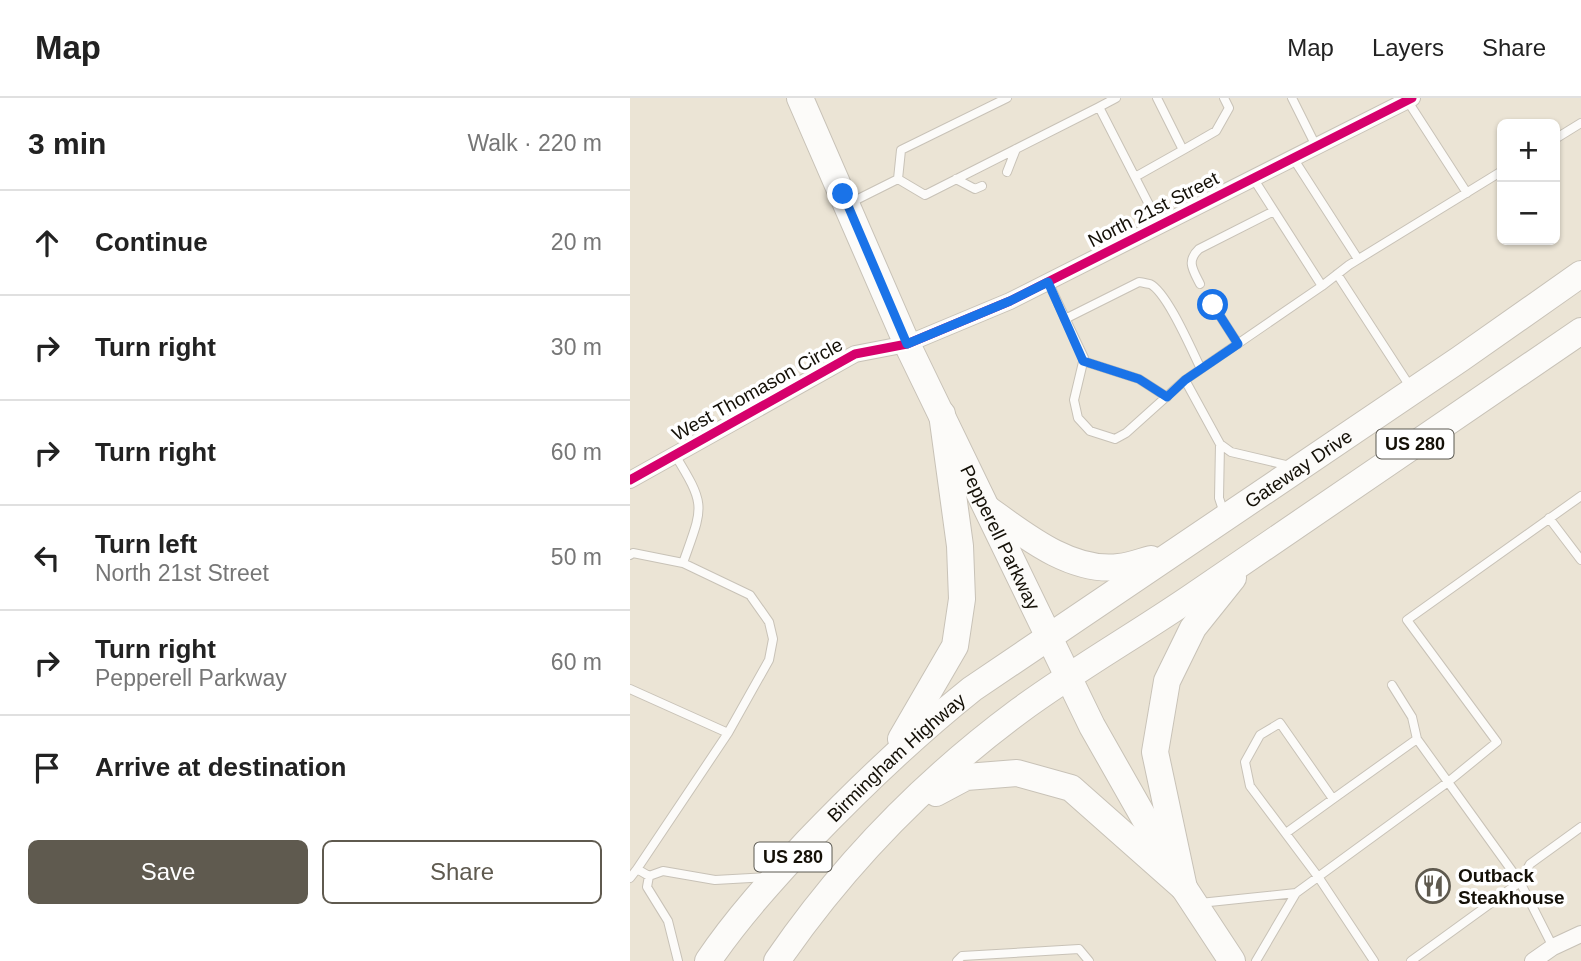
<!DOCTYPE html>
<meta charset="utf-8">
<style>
:root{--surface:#fff;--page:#f6f6f6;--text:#222;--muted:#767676;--line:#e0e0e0;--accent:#5f5a4f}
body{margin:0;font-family:Arial,sans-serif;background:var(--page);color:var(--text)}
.controls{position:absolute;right:21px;top:21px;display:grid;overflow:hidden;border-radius:10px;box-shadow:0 2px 5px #0004}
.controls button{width:63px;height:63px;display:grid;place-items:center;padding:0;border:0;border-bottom:2px solid var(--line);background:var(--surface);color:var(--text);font:35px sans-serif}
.stop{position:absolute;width:21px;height:21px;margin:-16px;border:5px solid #1a73e8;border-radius:50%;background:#fff}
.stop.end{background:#1a73e8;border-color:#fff;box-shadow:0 2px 7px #0008}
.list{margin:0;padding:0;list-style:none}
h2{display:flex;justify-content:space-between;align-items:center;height:91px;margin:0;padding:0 28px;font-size:30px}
h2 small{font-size:23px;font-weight:400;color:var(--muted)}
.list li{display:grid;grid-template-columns:46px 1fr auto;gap:21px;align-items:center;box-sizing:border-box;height:105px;padding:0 28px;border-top:2px solid var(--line)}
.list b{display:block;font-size:26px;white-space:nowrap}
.list p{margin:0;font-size:23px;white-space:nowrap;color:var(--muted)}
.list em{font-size:23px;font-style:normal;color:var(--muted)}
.actions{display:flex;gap:14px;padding:21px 28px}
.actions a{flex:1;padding:16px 0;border:2px solid var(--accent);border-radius:10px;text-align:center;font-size:24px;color:var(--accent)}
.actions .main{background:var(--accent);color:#fff}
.icon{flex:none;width:38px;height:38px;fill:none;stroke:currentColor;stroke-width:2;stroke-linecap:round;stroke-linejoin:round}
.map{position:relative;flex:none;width:951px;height:863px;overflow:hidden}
header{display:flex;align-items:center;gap:42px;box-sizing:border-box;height:98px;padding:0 35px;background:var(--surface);border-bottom:2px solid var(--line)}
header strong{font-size:33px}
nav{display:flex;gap:38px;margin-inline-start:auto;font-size:24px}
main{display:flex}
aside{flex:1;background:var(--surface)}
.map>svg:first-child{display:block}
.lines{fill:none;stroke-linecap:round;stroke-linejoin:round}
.service-casing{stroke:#c8c2b7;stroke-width:10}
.minor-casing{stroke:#c8c2b7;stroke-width:18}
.primary-casing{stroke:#c8c2b7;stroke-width:28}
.trunk-casing{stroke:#c8c2b7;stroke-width:28}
.service{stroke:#fcfbf9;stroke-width:8}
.minor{stroke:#fcfbf9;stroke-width:16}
.primary{stroke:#fcfbf9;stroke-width:26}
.trunk{stroke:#fcfbf9;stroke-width:26}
.cycleway-casing{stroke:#fff;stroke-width:13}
.cycleway{stroke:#d6006c;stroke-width:9}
.route{stroke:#1a73e8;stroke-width:9}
.labels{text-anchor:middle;stroke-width:7;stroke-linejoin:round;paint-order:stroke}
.shield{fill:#fff;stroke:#5a5851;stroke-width:2}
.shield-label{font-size:18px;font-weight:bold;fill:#141007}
.street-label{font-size:19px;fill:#141007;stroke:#fff}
.poi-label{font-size:19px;font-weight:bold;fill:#141007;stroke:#fff;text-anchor:start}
</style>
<header>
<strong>Map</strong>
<nav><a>Map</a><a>Layers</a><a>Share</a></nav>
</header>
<main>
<aside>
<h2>3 min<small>Walk · 220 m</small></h2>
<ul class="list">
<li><svg class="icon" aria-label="ahead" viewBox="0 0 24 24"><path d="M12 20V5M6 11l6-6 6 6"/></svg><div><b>Continue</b></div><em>20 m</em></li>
<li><svg class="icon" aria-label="right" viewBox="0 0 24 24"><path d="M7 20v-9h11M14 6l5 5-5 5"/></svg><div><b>Turn right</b></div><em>30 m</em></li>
<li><svg class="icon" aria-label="right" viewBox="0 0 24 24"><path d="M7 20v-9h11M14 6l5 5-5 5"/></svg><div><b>Turn right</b></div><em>60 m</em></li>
<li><svg class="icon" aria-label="left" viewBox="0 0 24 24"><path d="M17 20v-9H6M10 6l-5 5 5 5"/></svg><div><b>Turn left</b><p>North 21st Street</p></div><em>50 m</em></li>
<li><svg class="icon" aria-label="right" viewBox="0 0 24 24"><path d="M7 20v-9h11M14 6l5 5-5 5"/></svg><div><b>Turn right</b><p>Pepperell Parkway</p></div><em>60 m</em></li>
<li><svg class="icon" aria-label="arrive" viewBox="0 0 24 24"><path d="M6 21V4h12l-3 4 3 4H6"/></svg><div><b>Arrive at destination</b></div></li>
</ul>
<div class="actions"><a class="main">Save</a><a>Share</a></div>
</aside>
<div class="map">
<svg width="951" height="863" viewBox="0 0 951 863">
<rect width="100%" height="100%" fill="#ebe4d5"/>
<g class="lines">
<!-- service casing -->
<g class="service-casing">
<path id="service" d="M662,0L686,48
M777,2L837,95
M469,9L486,0
M925,41L951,25
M553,52L586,33L599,10L594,0
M663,60L728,161
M377,74L386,51
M505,79L553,52L527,0
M623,80L692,188
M268,81L271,52L377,0
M326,81L345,91L352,88
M220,105L268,81L295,97L469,9L530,128
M707,176L781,290
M418,184L454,260L444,302L448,320L460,333L485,341L496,335L555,282L692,188L719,167L872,73
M570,186C563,172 556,163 569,151L644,113
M583,207L608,246
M435,221L509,184C510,184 519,186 520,186C537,194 562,253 571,271
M453,263L509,281L537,299
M555,282L590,346L601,354L660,368
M590,346L589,400L594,415
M45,357C77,409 73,408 53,465
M919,420L951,462
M0,457L3,455L53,465L120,497L139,524L143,541L139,562L98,635L0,591
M787,641L818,684L867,644L777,522L951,398
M656,735L703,701
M7,771L98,635
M19,778L33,773L85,782L137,779
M19,778L17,789L38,823L48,863
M0,780L7,771L19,778
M570,805L666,795L818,684L890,784L923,849
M327,863L332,858L449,851L459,863
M626,863L666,795
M744,863L689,780L620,688L615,664L630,637L650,625L703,701L787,641L782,619L762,587
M781,863L890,784L900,766L951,729"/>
</g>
<!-- minor casing -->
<g class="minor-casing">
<path id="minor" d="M0,382L225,256L277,246L380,203L782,0
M903,863L923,849L951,836"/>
</g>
<!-- primary casing -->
<g class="primary-casing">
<g id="primary">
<path id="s1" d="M170,0L277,246L462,628L554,790L602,863"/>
</g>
</g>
<!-- trunk casing -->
<g class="trunk-casing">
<g id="trunk">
<path d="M358,411C394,437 441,475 489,469C499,468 510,464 521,461"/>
<path d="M271,641L325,548L332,501L330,448L312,316"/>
<path d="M306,695L336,679L387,675L441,690L554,790"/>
<path d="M554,790L525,654L537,583L563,530L603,480"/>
<path id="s2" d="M78,863C107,820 142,782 177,744C229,690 283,638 342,591L830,261L951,176"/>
<path d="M147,863C213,767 296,682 389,613C446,571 508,536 566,496C694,408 823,321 951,233"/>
</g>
</g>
<!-- service -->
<use href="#service" class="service"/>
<!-- minor -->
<use href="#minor" class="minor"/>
<!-- primary -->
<use href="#primary" class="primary"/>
<!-- trunk -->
<use href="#trunk" class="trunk"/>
<!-- cycleway casing -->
<g class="cycleway-casing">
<path id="cycleway" d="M0,382L225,256L277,246L380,203L782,0"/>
</g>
<!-- cycleway -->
<use href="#cycleway" class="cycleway"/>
</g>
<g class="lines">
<!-- route -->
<path class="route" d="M213,96L277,246L380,203L418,184L453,263L509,281L537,299L555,282L608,246L583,207"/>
</g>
<!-- icons -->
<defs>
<g id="restaurant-ring" transform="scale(1.75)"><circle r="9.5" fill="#fff" stroke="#5f5a4f" stroke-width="1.5"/><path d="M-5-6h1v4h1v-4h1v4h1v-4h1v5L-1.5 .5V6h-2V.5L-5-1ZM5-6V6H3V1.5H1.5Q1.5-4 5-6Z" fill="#5f5a4f"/></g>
</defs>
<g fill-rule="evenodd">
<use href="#restaurant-ring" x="803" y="788"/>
</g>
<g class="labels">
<!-- shield labels -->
<g class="shield">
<rect x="746.5" y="331.5" width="77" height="29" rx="5"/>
<rect x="124.5" y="744.5" width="77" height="29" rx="5"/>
</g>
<g class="shield-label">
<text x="785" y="352">US 280</text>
<text x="163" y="765">US 280</text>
</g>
<!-- street labels -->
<g class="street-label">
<text transform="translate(523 111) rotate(-27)" y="7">North 21st Street</text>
<text transform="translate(127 291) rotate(-29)" y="7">West Thomason Circle</text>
<text dy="7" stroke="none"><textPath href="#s2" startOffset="774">Gateway Drive</textPath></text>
<text dy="7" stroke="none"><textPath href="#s1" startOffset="483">Pepperell Parkway</textPath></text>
<text dy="7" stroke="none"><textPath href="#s2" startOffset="278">Birmingham Highway</textPath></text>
</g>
<!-- poi labels -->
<g class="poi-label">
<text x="828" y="784">Outback<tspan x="828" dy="22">Steakhouse</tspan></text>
</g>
</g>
</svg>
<div class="controls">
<button>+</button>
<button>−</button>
</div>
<div class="stop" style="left:583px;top:207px"></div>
<div class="stop end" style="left:213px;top:96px"></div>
</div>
</main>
